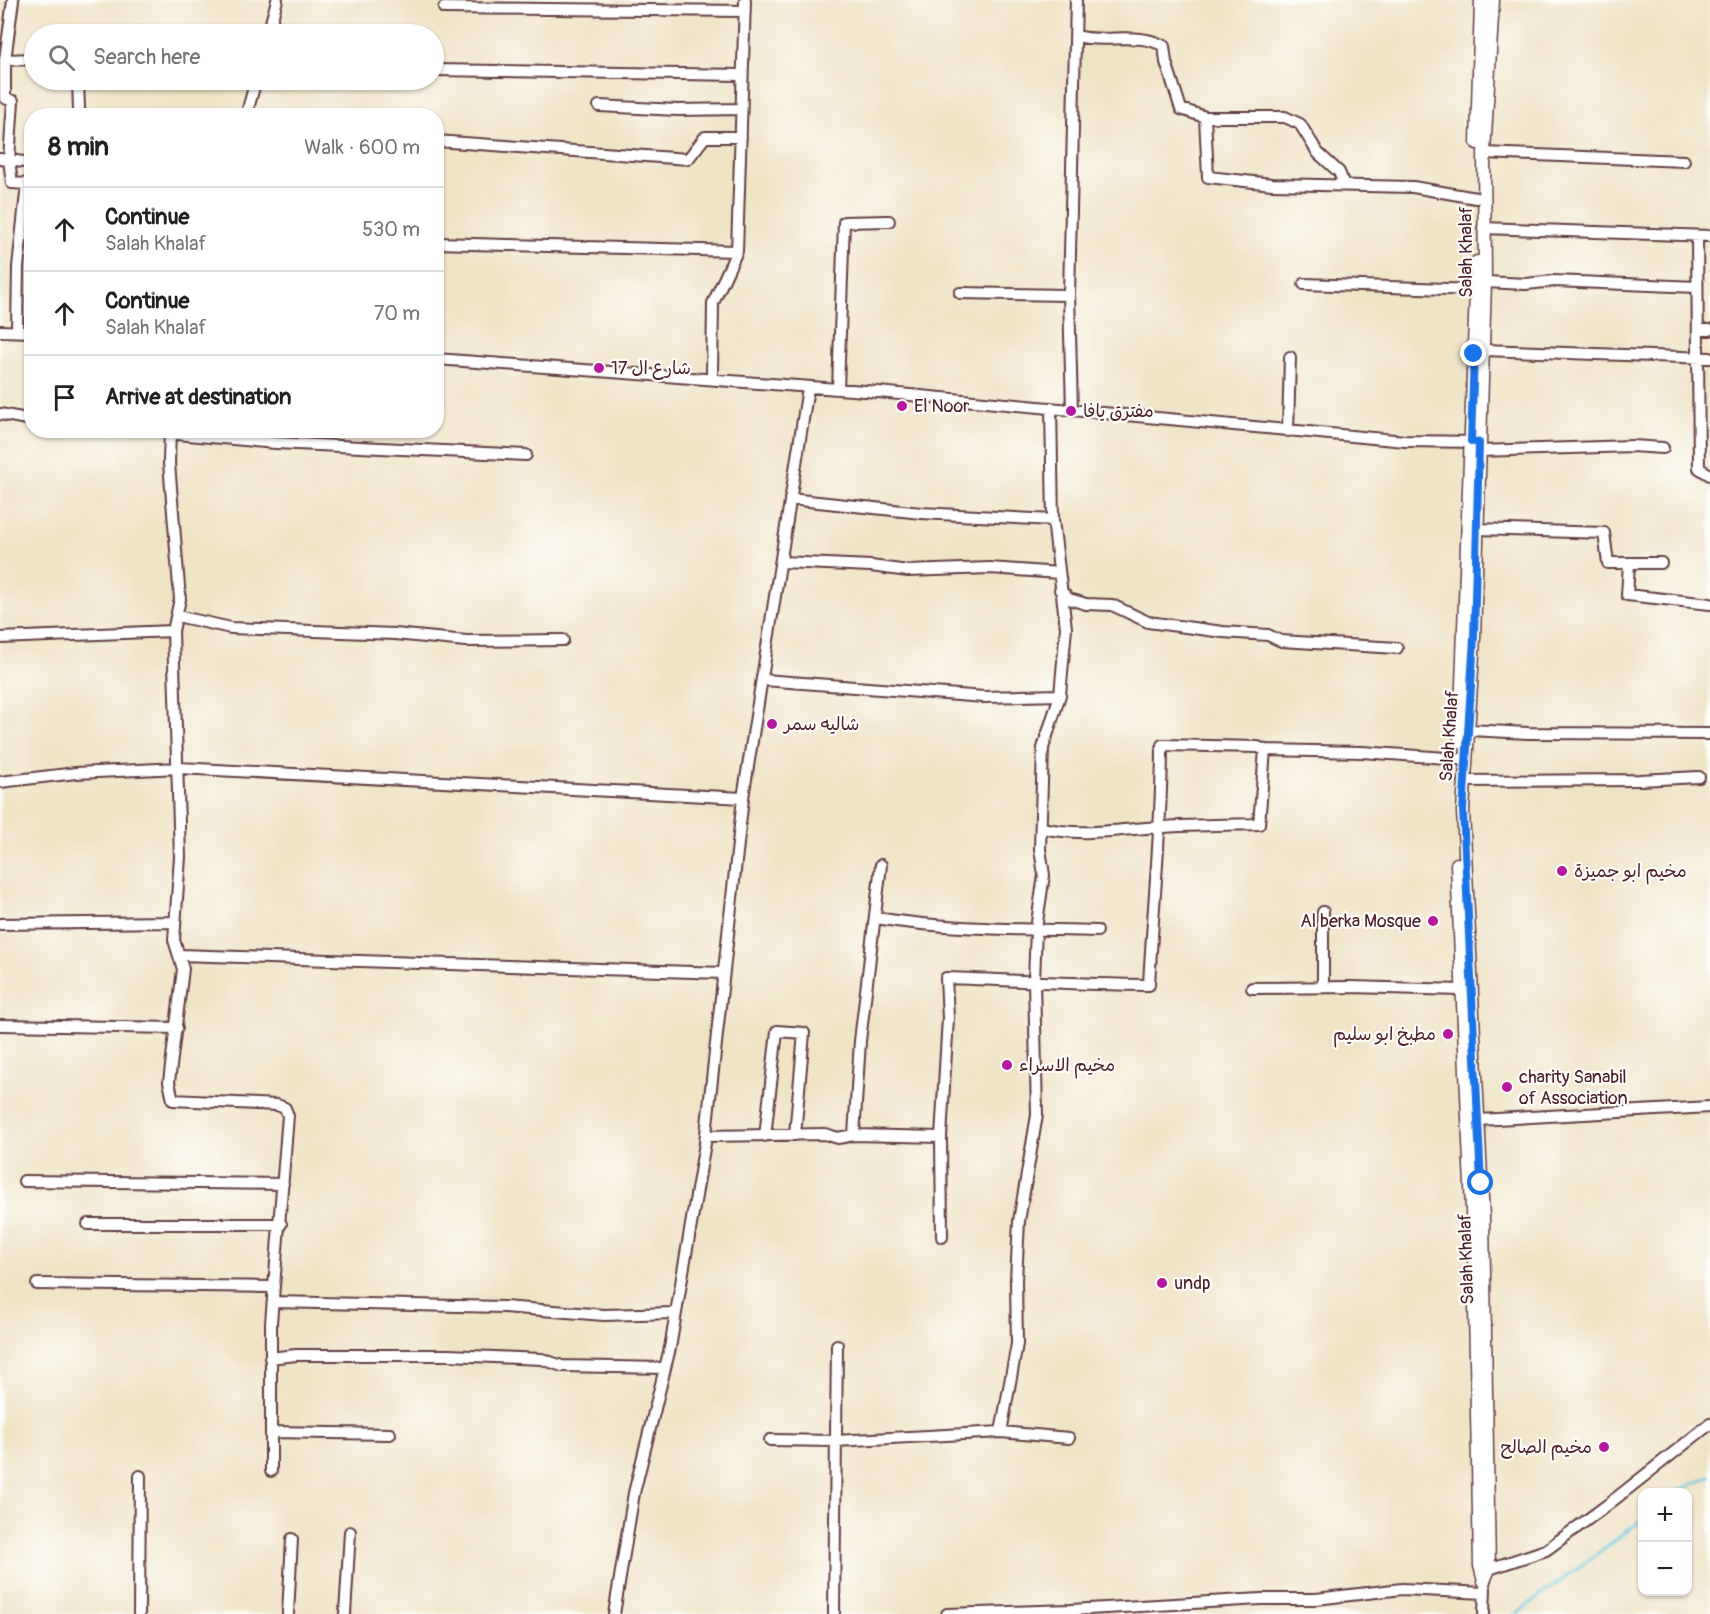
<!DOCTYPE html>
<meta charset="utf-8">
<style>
:root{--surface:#fff;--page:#f2f2f2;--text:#202124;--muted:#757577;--line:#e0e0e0}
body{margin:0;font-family:Pangolin,"Playpen Sans Arabic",sans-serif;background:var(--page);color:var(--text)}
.controls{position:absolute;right:18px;bottom:18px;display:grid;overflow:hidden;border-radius:12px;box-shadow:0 2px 4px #0004}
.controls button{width:54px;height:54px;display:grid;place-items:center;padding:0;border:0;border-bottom:2px solid var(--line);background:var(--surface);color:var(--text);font:30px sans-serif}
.stop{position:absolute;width:18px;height:18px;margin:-14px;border:4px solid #1a73e8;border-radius:50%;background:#fff}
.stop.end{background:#1a73e8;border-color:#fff;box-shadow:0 2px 6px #0008}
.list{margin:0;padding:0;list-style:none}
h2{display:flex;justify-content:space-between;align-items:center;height:78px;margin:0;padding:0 24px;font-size:26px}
h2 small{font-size:20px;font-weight:400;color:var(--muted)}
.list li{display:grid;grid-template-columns:39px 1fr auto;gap:18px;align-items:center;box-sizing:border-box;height:84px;padding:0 24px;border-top:2px solid var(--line)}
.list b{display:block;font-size:22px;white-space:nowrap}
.list p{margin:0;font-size:20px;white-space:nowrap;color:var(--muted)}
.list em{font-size:20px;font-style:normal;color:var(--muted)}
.icon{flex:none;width:33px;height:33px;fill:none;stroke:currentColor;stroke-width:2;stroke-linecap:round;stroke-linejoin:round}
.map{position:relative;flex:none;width:1710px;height:1614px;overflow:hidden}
.search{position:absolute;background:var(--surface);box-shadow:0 2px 4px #0004;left:24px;top:24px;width:420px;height:66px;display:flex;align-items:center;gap:15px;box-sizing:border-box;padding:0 21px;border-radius:33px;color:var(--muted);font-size:22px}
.panel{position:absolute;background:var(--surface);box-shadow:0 2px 4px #0004;left:24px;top:108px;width:420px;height:330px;border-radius:24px}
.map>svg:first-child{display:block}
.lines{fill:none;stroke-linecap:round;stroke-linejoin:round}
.stream{stroke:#61c7de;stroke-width:3}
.minor-casing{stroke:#633d42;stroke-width:14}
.major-casing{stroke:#633d42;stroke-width:15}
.minor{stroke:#fff;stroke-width:10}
.major{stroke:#fff;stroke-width:12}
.route{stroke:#1a73e8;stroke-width:8}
.poi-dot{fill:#b5179e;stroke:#fdfcf7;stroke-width:2}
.labels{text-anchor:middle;stroke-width:4.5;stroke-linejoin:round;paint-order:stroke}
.street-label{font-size:18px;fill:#4a1f2b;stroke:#fdfcf7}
.poi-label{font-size:18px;fill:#4a1f2b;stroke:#fdfcf7;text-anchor:start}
</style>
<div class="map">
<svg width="1710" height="1614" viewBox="0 0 1710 1614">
<rect width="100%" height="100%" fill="#fdfcf7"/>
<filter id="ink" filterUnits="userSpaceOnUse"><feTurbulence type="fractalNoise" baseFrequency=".0167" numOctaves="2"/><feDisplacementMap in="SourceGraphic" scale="12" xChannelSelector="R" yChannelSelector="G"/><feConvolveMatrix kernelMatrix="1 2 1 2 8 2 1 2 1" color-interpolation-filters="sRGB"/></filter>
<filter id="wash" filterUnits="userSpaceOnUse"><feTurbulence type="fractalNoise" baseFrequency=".008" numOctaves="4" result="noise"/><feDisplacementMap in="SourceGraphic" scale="24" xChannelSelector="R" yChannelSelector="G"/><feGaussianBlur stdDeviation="1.35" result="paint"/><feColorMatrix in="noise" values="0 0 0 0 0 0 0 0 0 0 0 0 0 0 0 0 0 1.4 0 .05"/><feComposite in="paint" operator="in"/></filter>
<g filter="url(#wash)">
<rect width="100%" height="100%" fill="#f0e4c7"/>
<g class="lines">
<!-- stream -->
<path class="stream" d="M1676,1492L1710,1476
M1516,1614L1642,1520"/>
</g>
</g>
<g filter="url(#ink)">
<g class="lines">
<!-- minor casing -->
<g class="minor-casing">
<path id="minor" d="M13,0L5,60V98L13,101L9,160L12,183L27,184L18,267L17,331
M444,8L745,11
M268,34L277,0
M1076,36C1105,44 1137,31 1164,46L1166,62L1181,109L1205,117H1285L1300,124L1318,153L1339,172L1344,185
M5,60L34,59
M434,70L741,75
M78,80L79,110
M599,106L677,110L741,109
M246,116L256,80
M1205,117L1208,177L1272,184L1413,187L1476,198
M436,141L688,159L705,137H741
M1484,153L1684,161
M0,159L32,163
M1483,228L1710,236
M1697,236L1699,468L1710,475
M436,243L737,251
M1485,282L1526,284L1554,281L1697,287
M1304,284L1476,290
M960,293L1069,295
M1698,330H1710
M0,331L32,332
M1483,350L1710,358
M436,359L878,392L1405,441L1477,442
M712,374L713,303L737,251L745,0
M838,389L844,222L889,221
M1072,410L1069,295L1076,0
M0,414L32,420
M170,430L169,463L180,599L173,631L180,857L174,940L183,969L169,1082L173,1100L277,1105L285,1108L288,1116L271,1323V1471
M174,430L177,434L276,443L526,455
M1288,431L1290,357
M1479,451L1632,446L1663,448
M790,499L921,513L1053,520
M1478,529L1604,533L1608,563H1661
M782,562L871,566L908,571L990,568L1059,573
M1629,564L1627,595L1710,604
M1060,590L1069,599L1086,604L1112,605L1148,622L1223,632L1268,635L1281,641L1397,648
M177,616L231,628L395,634L466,641L563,640
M0,638L173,631
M764,680L984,697L1060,695
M1469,730L1528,733L1710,734
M1464,781L1640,780L1699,777
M0,782L76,773L179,768L743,798
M1043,828C1082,837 1122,829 1162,827C1194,825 1226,825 1259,824L1265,750
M1323,912V987
M876,918C950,930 1023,929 1097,931
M0,924L175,922
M180,955L723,973
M1252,988L1350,987L1462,990
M0,1025L177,1028
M1478,1120L1710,1107
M854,1135L860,1041L881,865
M706,1136L825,1134L838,1138L854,1135L941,1137
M765,1136L777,1031L804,1033L795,1135
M24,1181L283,1184
M88,1224H281
M942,1237L941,1137L948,1018L946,978C1014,980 1081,985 1149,985C1153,905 1162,825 1162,745L1258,747L1265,750L1362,752L1460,759
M37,1284L274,1287
M274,1302L504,1307L604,1315L675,1313
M270,1358L296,1355H449L542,1359L562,1366L664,1368
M272,1432L390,1434
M1001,1432L1017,1344L1016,1280L1019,1221L1037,1115L1034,980L1036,929L1044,875L1040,849L1043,748L1060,695L1066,628L1053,520L1051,408
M770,1440L836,1441L1001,1432L1069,1438
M1489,1569L1546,1550L1606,1506L1710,1424
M139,1614L140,1476
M288,1614L292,1539
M345,1614L350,1532
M614,1614L634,1493L670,1348L705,1143L743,798L808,388
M834,1614L837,1345
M947,1614L1071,1610L1261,1599H1316L1402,1589L1485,1593
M1484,1614L1485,1588"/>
</g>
<!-- major casing -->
<g class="major-casing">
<path id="major" d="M1477,143L1481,0
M1460,742L1477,262
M1457,864L1474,1256L1480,1566L1484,1581
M1484,1581L1489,1569L1483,1218L1463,811L1474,638L1485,282L1484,153L1493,0"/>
</g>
<!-- minor -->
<use href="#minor" class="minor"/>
<!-- major -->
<use href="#major" class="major"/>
</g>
</g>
<g class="lines" filter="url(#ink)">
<!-- route -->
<path class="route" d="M1474,354L1471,441L1479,443L1474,638L1463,811L1481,1183"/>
</g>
<!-- markers -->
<g class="poi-dot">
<circle cx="599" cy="368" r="6"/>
<circle cx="902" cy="406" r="6"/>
<circle cx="1071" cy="411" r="6"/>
<circle cx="772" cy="724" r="6"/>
<circle cx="1562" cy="871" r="6"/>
<circle cx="1433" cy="921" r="6"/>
<circle cx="1448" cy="1034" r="6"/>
<circle cx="1007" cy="1065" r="6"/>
<circle cx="1507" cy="1087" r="6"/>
<circle cx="1162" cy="1283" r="6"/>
<circle cx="1604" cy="1447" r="6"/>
</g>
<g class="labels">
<!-- street labels -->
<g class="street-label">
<text transform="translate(1466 252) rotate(-90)" y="6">Salah Khalaf</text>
<text transform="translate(1449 736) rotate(-86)" y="6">Salah Khalaf</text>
<text transform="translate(1466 1259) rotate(-92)" y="6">Salah Khalaf</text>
</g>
<!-- poi labels -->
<g class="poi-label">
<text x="611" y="374">شارع ال 17</text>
<text x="914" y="412">El Noor</text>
<text x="1083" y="417">مفترق يافا</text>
<text x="784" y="730">شاليه سمر</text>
<text x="1574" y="877">مخيم ابو جميزة</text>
<text x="1421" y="927" text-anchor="end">Al berka Mosque</text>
<text x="1436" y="1040" text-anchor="end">مطبخ ابو سليم</text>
<text x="1019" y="1071">مخيم الاسراء</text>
<text x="1519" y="1083">charity Sanabil<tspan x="1519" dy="21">of Association</tspan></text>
<text x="1174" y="1289">undp</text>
<text x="1592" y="1453" text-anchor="end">مخيم الصالح</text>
</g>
</g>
</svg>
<div class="controls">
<button>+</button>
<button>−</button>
</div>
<div class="stop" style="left:1481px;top:1183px"></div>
<div class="stop end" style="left:1474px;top:354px"></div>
<div class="search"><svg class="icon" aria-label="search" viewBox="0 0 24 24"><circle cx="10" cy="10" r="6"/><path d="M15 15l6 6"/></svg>Search here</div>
<section class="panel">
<h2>8 min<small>Walk · 600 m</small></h2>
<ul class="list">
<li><svg class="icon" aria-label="ahead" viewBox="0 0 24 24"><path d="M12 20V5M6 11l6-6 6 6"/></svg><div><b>Continue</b><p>Salah Khalaf</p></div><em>530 m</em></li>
<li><svg class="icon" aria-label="ahead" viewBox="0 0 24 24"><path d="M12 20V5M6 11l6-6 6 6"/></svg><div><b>Continue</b><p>Salah Khalaf</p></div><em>70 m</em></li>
<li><svg class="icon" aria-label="arrive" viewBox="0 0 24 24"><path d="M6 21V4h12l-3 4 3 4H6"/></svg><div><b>Arrive at destination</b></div></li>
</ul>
</section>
</div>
